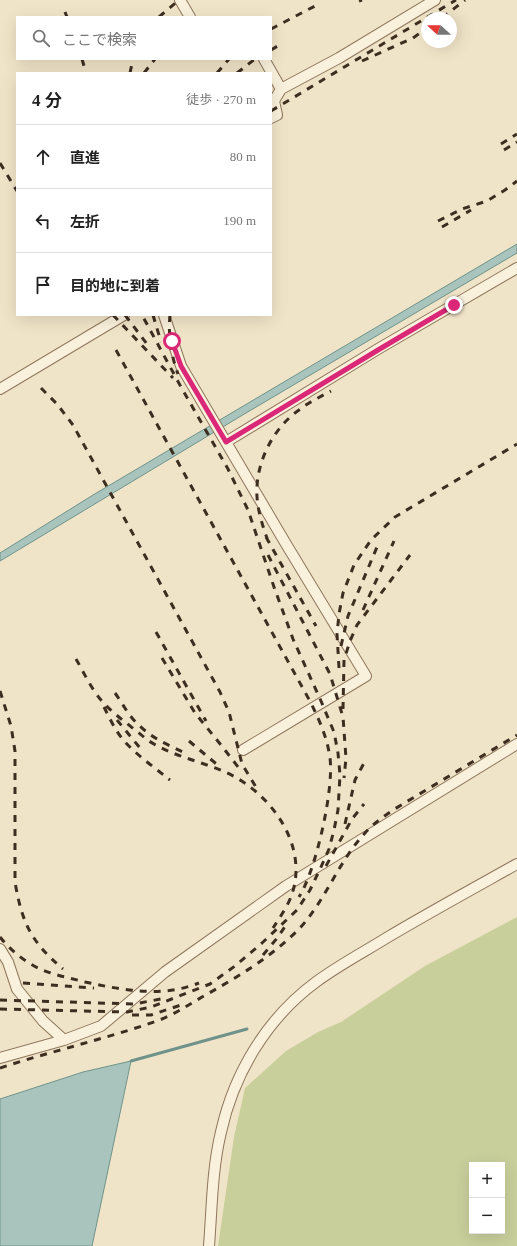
<!DOCTYPE html>
<html lang="ja">
<meta charset="utf-8">
<style>
:root{--surface:#fff;--page:#f6f6f6;--text:#222;--muted:#767676;--line:#e0e0e0}
body{margin:0;font-family:"Times New Roman","Noto Sans JP",serif;background:var(--page);color:var(--text)}
.controls{position:absolute;right:12px;bottom:12px;display:grid;overflow:hidden;border-radius:0px;box-shadow:0 4px 16px #0002}
.controls button{width:36px;height:36px;display:grid;place-items:center;padding:0;border:0;border-bottom:1px solid var(--line);background:var(--surface);color:var(--text);font:20px sans-serif}
.compass{position:absolute;left:421px;top:12px;width:36px;height:36px;border-radius:50%;background:var(--surface);box-shadow:0 4px 16px #0002;rotate:291deg}
.stop{position:absolute;width:12px;height:12px;margin:-9px;border:3px solid #db2777;border-radius:50%;background:#fff}
.stop.end{background:#db2777;border-color:#fff;box-shadow:0 1px 4px #0008}
.list{margin:0;padding:0;list-style:none}
h2{display:flex;justify-content:space-between;align-items:center;height:52px;margin:0;padding:0 16px;font-size:17px}
h2 small{font-size:13px;font-weight:400;color:var(--muted)}
.list li{display:grid;grid-template-columns:26px 1fr auto;gap:12px;align-items:center;box-sizing:border-box;height:64px;padding:0 16px;border-top:1px solid var(--line)}
.list b{display:block;font-size:15px;white-space:nowrap}
.list em{font-size:13px;font-style:normal;color:var(--muted)}
.icon{flex:none;width:22px;height:22px;fill:none;stroke:currentColor;stroke-width:2;stroke-linecap:round;stroke-linejoin:round}
.map{position:relative;flex:none;width:517px;height:1246px;overflow:hidden}
.search{position:absolute;background:var(--surface);box-shadow:0 4px 16px #0002;left:16px;top:16px;width:256px;height:44px;display:flex;align-items:center;gap:10px;box-sizing:border-box;padding:0 14px;border-radius:0px;color:var(--muted);font-size:15px}
.panel{position:absolute;background:var(--surface);box-shadow:0 4px 16px #0002;left:16px;top:72px;width:256px;height:244px;border-radius:0px}
.map>svg:first-child{display:block}
.green{fill:#c9cf9b;fill-rule:evenodd}
.water{fill:#a9c4bc;stroke:#6f938a}
.lines{fill:none;stroke-linecap:round;stroke-linejoin:round}
.stream{stroke:#6f938a;stroke-width:3}
.minor-casing{stroke:#8d765c;stroke-width:12}
.minor{stroke:#faf1dc;stroke-width:10}
.rail{stroke:#3d2e20;stroke-width:3;stroke-dasharray:7 7;stroke-linecap:butt}
.route{stroke:#db2777;stroke-width:5}
</style>
<div class="map">
<svg width="517" height="1246" viewBox="0 0 517 1246">
<rect width="100%" height="100%" fill="#f0e4c8"/>
<!-- green -->
<path class="green" d="M517,917V1246H218L234,1137L245,1088L286,1051L318,1032L341,1022L425,966ZM472,1165H502V1231H472Z"/>
<!-- water -->
<path class="water" d="M517,244V253L246,413L0,561V553L93,495Z
M131,1061L92,1246H0V1099L83,1072Z"/>
<g class="lines">
<!-- stream -->
<path class="stream" d="M131,1061L247,1029"/>
<!-- minor casing -->
<g class="minor-casing">
<path id="minor" d="M180,0L190,17
M264,59L281,89
M271,118L277,115L274,101L281,89L339,58L435,0
M164,315L181,366L286,544L366,676L243,750
M0,389L124,315
M226,442L378,349L517,268
M0,949L8,962L17,989L43,1021L64,1040
M0,1058L64,1040L101,1026L165,972L286,886L517,744
M209,1246C212,1208 212,1169 221,1132C234,1073 267,1018 316,982C339,965 364,952 388,937C430,912 474,888 517,864"/>
</g>
<!-- minor -->
<use href="#minor" class="minor"/>
<!-- rail -->
<path class="rail" d="M359,1L362,0
M65,12L67,17
M159,17L179,0
M442,18L465,0
M271,29L315,6
M271,50L281,44
M82,59L86,73
M362,61L413,38L427,28
M130,73L133,59
M144,73L155,59
M217,73L229,59
M237,73L255,59
M271,111L456,0
M501,144L517,134
M504,150L517,142
M0,163L17,191
M438,221L462,209L487,201L505,190L517,181
M442,227L471,210
M113,315L173,378
M125,315L147,344
M153,315L161,342
M170,315C168,335 171,355 178,374
M116,350L311,703C320,722 327,737 330,758C334,790 316,870 299,897
M41,388L57,404L73,425L220,692L229,712L242,764L259,792
M266,537L316,626
M268,541C263,527 258,512 257,497C255,464 272,429 299,410C309,402 320,397 331,391
M268,555L330,674L343,717L346,758L344,778
M363,610L394,541
M156,632L206,721
M341,646L348,616L377,547
M162,658L195,713L221,745L242,772
M76,659C83,671 92,690 101,700C111,712 123,720 135,730C140,733 144,738 149,741C172,756 200,761 225,772C269,791 309,844 292,894C288,906 280,917 273,928
M339,668L337,634L339,614L343,593L354,565L371,540L395,517L517,444
M0,691L11,726L15,751V882C22,923 31,942 63,969
M115,693C123,704 129,717 140,726C152,738 168,745 183,752
M104,707C110,719 116,732 125,742C138,756 155,768 170,780
M343,709L344,660L350,641L357,625L410,555
M117,720L140,748
M189,741L220,767
M345,824L355,780L364,763
M326,866L352,819L364,804
M0,937C10,950 25,962 40,969C54,975 70,978 85,982C123,990 161,998 199,983
M263,955L278,937L286,925
M23,983L94,988
M0,1000L134,1004L161,999
M0,1009L127,1012L151,1007L210,984L235,966L262,943L297,910L310,890L321,867L329,849L334,830L338,810L340,775L338,753L334,732L321,701L293,639L274,587L248,510L228,469L181,387L142,315
M132,1015H151L181,1005
M0,1068C52,1051 105,1039 157,1021C173,1015 187,1006 202,997C236,978 270,958 298,930C325,902 338,862 365,833C373,824 383,817 393,810L517,735"/>
</g>
<g class="lines">
<!-- route -->
<path class="route" d="M172,341L181,366L226,442L378,350L454,305"/>
</g>
</svg>
<div class="controls">
<button>+</button>
<button>−</button>
</div>
<svg class="compass" viewBox="-18 -18 36 36"><path d="M0-13l5 13h-10z" fill="#e53935"/><path d="M0 13l5-13h-10z" fill="#767676"/></svg>
<div class="stop" style="left:172px;top:341px"></div>
<div class="stop end" style="left:454px;top:305px"></div>
<div class="search"><svg class="icon" aria-label="search" viewBox="0 0 24 24"><circle cx="10" cy="10" r="6"/><path d="M15 15l6 6"/></svg>ここで検索</div>
<section class="panel">
<h2>4 分<small>徒歩 · 270 m</small></h2>
<ul class="list">
<li><svg class="icon" aria-label="ahead" viewBox="0 0 24 24"><path d="M12 20V5M6 11l6-6 6 6"/></svg><div><b>直進</b></div><em>80 m</em></li>
<li><svg class="icon" aria-label="left" viewBox="0 0 24 24"><path d="M17 20v-9H6M10 6l-5 5 5 5"/></svg><div><b>左折</b></div><em>190 m</em></li>
<li><svg class="icon" aria-label="arrive" viewBox="0 0 24 24"><path d="M6 21V4h12l-3 4 3 4H6"/></svg><div><b>目的地に到着</b></div></li>
</ul>
</section>
</div>
